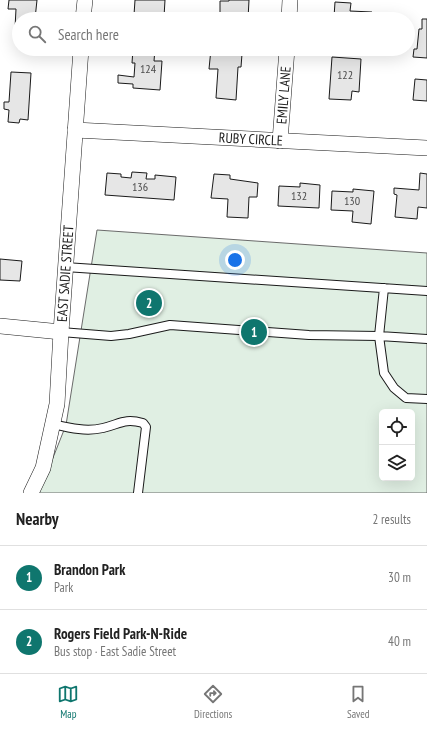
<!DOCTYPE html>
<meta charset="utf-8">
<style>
:root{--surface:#fff;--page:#f6f6f6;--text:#222;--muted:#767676;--line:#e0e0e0;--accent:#0f766e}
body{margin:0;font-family:"PT Sans Narrow",sans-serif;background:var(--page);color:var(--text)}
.controls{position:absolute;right:12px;bottom:12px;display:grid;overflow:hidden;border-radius:6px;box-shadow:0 4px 16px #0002}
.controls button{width:36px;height:36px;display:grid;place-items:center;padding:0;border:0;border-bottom:1px solid var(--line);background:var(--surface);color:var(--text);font:20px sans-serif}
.you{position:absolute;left:235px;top:260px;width:14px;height:14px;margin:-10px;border:3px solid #fff;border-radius:50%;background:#1a73e8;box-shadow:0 0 0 6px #1a73e833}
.badge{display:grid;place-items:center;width:26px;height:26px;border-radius:50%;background:var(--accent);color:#fff;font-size:13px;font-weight:700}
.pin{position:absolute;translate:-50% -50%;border:2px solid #fff;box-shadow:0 1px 4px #0006}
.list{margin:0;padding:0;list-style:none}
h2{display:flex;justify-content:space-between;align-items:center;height:52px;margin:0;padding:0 16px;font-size:17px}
h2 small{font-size:13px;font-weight:400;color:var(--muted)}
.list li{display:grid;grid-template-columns:26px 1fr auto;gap:12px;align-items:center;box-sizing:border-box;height:64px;padding:0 16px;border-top:1px solid var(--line)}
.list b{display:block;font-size:15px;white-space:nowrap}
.list p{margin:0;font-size:13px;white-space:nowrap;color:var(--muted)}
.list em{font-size:13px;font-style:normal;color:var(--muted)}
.icon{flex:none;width:22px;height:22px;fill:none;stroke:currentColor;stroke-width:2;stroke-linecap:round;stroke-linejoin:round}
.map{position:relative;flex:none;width:427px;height:493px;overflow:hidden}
.search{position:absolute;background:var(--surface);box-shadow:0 4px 16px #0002;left:12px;right:12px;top:12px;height:44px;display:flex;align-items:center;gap:10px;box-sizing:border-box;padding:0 14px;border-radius:22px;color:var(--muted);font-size:15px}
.sheet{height:180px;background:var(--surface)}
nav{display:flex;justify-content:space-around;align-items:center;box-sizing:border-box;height:56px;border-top:1px solid var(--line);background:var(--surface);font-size:11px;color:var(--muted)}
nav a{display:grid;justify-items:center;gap:2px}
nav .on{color:var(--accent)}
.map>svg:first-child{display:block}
.green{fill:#e0efe3;stroke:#6a6a6a;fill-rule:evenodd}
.building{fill:#e6e6e6;stroke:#1a1a1a}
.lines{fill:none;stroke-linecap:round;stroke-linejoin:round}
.lane-casing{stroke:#1a1a1a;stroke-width:10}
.street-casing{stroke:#1a1a1a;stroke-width:16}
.lane{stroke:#fff;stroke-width:8}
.street{stroke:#fff;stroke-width:15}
.labels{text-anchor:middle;stroke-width:3;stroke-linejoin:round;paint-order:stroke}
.number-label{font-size:12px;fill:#4d4d4d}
.street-label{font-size:14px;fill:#1a1a1a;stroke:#fff}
</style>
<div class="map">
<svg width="427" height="493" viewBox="0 0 427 493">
<rect width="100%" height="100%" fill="#fff"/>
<!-- green -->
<path class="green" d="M97,230L427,253V493H39L66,425ZM382,412H412V478H382Z"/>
<!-- building -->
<path class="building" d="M9,0H37L35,19H19V28H15L16,9H8Z
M135,0H165L164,17L134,15Z
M229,0H249L248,19H226L227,14L220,13V1H229Z
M335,2L351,3L350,11L372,12L371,19H333V17H334Z
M422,19H427V58L413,57L414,49H417L419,29H422Z
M133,49H155L154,61H162L160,90L133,88V84L118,83V75L134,77L135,63H132Z
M211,49L233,51L232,54H242L241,67H238L236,100L216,98L218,69H209Z
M332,57L361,59L359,92L352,91L351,100L329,99Z
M11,72L31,73L28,120L20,119L19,123L8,122L9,110L4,109V102H9Z
M415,79L427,80V101L413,100Z
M132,172L147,173L146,179H155V175L176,177L174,200L105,195L107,173L121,174V177L131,178Z
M420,173L427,174V208L418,207L417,219L395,217L397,195L394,194V188L419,190Z
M214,174L230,175V179L258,183L257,197H249L248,218L227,217L228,199L211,198Z
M300,183L320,185L319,208L278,206L279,186L300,187Z
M353,189L374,191L371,224L352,222L353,211L331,210L332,191L353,192Z
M0,259L22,261L20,281L0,280Z"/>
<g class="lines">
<!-- lane casing -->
<g class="lane-casing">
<path id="lane" d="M65,267L427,291
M384,288L379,336L384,373L394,388L406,398L427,399
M61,332L111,336L129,334L170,325L309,335L379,336L427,339
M53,424C70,428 86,432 103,428C120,424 124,418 143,423L146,427L138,493"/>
</g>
<!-- street casing -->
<g class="street-casing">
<g id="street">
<path d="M83,19L85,0"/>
<path d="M289,19L290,0"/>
<path id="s1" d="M75,130L427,148"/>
<path id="s2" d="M280,141L287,49"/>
<path d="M0,326L61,332"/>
<path id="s3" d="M31,493L43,468L57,404L61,332L81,49"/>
</g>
</g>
<!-- lane -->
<use href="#lane" class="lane"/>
<!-- street -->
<use href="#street" class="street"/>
</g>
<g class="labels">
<!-- number labels -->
<g class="number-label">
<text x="148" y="73">124</text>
<text x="345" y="79">122</text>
<text x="140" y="191">136</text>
<text x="299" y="200">132</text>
<text x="352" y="205">130</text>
</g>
<!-- street labels -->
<g class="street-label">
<text dy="5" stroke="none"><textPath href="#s2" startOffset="46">EMILY LANE</textPath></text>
<text dy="5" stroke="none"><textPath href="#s1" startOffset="176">RUBY CIRCLE</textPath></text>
<text dy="5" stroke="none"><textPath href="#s3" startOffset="224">EAST SADIE STREET</textPath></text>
</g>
</g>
</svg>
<div class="controls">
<button><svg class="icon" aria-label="locate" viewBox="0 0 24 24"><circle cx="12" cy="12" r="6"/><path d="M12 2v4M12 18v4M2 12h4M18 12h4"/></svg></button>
<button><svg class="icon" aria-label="layers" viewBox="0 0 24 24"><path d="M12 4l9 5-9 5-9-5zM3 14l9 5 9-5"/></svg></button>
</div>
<div class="you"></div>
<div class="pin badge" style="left:254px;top:332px">1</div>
<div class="pin badge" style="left:149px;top:303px">2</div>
<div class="search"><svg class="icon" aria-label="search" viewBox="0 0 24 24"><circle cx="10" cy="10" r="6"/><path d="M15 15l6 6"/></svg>Search here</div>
</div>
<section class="sheet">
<h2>Nearby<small>2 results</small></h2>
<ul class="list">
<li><span class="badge">1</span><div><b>Brandon Park</b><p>Park</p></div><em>30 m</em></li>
<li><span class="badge">2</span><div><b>Rogers Field Park-N-Ride</b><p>Bus stop · East Sadie Street</p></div><em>40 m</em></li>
</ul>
</section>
<nav>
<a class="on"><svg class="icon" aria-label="map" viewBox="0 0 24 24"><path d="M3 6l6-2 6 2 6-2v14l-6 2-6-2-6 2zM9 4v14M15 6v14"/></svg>Map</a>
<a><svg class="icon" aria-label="directions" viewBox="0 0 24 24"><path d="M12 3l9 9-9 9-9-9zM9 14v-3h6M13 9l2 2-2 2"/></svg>Directions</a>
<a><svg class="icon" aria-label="saved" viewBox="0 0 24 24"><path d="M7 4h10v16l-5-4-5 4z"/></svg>Saved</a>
</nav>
